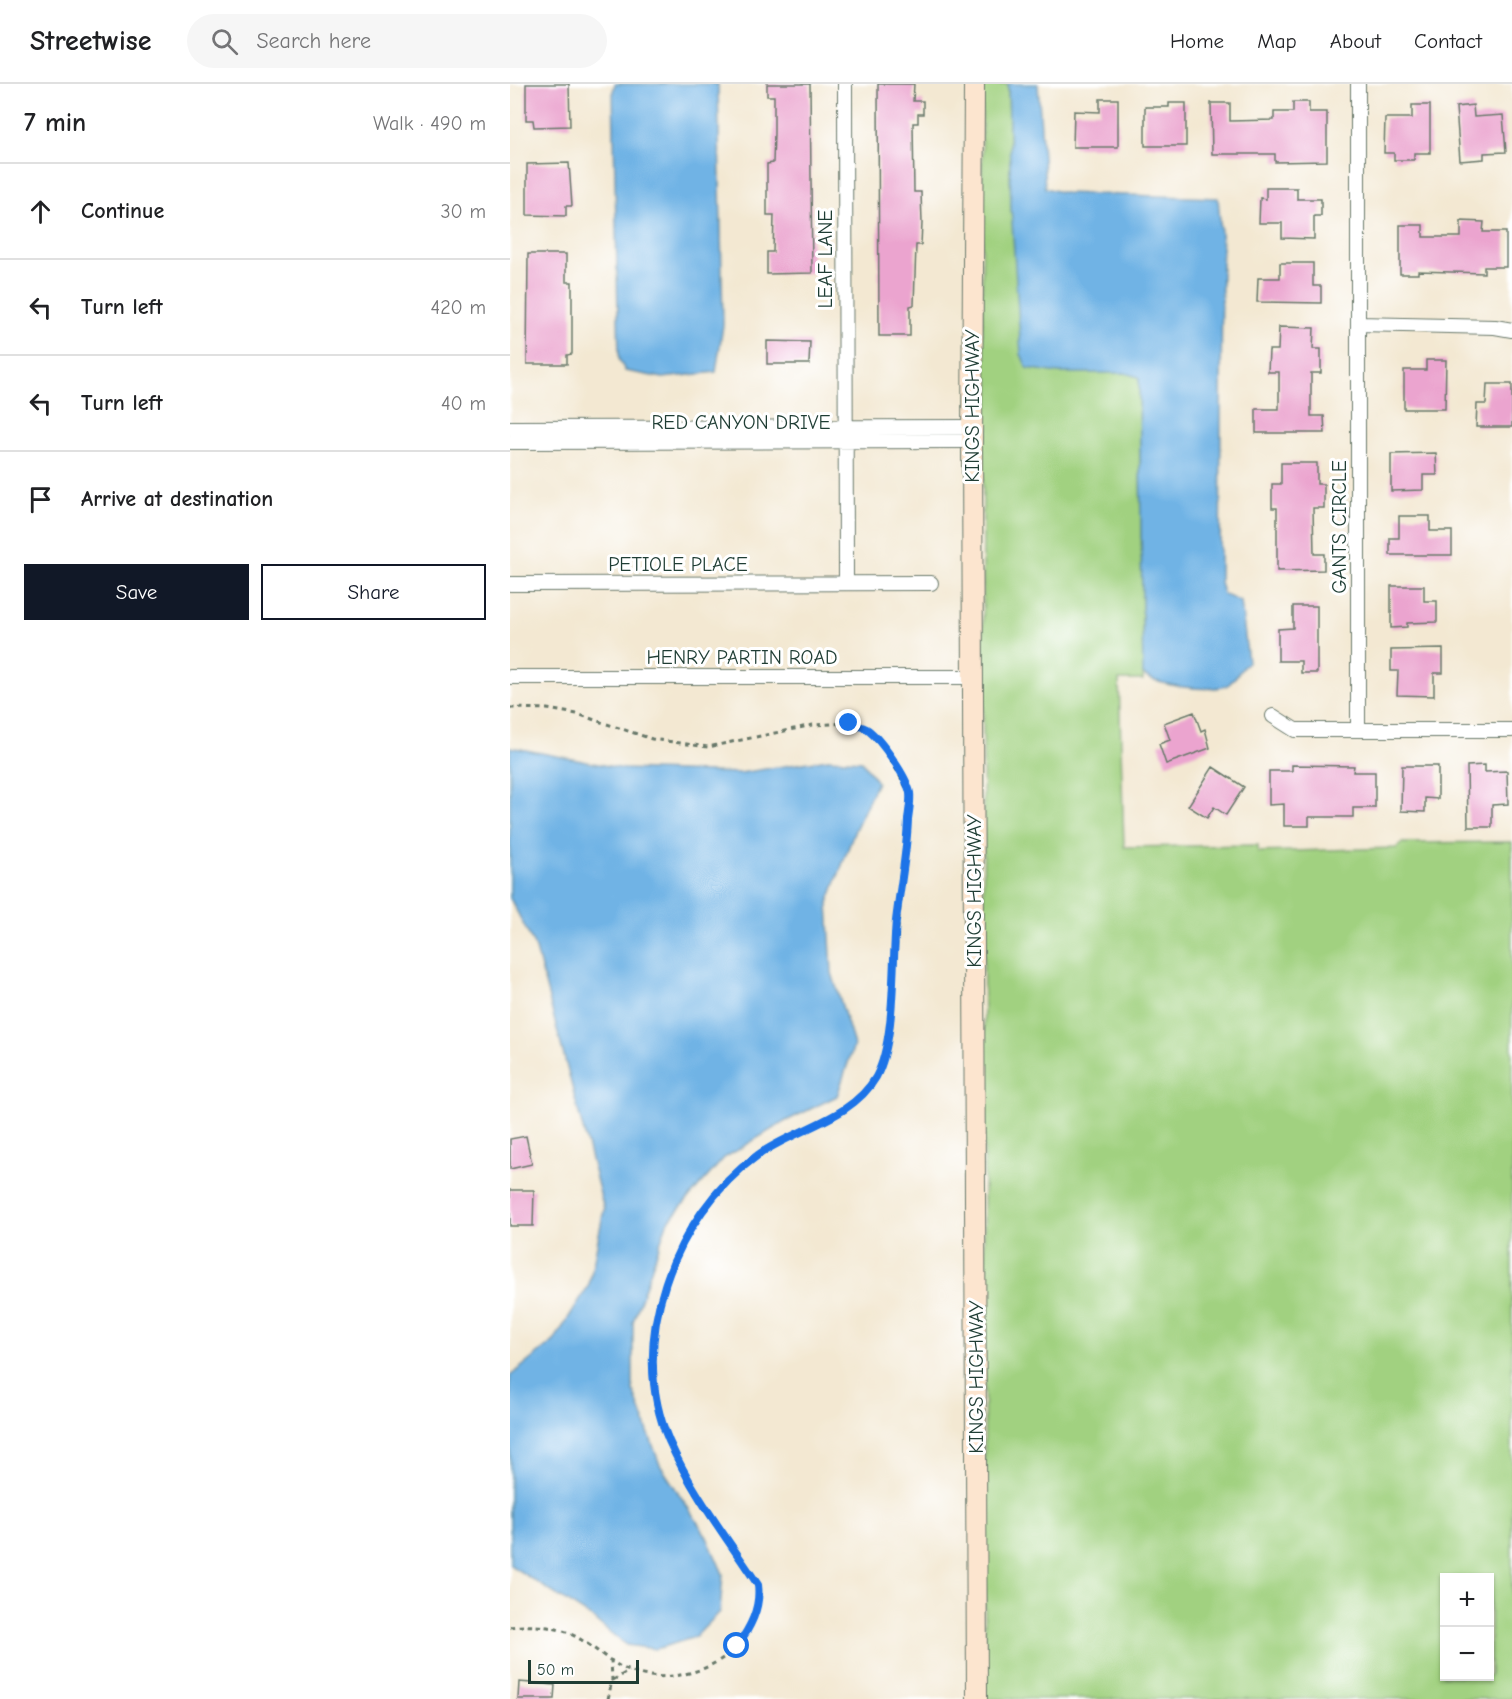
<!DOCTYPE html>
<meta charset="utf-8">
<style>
:root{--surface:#fff;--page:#f6f6f6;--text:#202124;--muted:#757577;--line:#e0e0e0;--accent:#111827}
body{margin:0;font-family:"Comic Neue",sans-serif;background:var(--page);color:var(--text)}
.controls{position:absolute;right:18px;bottom:18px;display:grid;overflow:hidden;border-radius:0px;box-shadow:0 2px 4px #0004}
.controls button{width:54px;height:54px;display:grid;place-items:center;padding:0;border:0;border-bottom:2px solid var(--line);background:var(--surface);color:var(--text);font:30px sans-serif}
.scale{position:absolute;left:18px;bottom:15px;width:111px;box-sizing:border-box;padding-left:6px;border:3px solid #1f3d34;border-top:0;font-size:16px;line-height:21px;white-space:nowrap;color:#1f3d34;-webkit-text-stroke:4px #fff;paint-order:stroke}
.stop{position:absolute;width:18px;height:18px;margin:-14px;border:4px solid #1a73e8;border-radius:50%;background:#fff}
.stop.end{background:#1a73e8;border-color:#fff;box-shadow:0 2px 6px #0008}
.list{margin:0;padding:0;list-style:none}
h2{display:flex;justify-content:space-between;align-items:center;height:78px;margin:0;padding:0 24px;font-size:26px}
h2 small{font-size:20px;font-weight:400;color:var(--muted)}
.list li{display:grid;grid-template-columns:39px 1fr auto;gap:18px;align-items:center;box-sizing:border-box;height:96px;padding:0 24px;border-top:2px solid var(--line)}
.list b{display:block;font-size:22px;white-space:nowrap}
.list em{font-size:20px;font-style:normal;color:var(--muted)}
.actions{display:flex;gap:12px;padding:18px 24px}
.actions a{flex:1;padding:14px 0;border:2px solid var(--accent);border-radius:0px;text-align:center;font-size:21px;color:var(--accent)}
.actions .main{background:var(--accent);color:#fff}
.icon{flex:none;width:33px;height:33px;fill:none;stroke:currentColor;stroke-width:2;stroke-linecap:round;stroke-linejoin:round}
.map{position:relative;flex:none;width:1002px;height:1615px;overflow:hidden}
header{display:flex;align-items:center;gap:36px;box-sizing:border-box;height:84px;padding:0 30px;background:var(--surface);border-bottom:2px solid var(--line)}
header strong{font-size:28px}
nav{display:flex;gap:33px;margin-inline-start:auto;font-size:21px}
.search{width:420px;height:54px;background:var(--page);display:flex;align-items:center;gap:15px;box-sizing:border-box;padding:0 21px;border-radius:33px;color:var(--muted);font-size:22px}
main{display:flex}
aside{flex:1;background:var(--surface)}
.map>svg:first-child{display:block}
.green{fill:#a1d180;stroke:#60875a;stroke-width:1.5;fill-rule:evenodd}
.water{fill:#6fb3e5;stroke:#47788c;stroke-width:1.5}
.building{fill:#eba4cf}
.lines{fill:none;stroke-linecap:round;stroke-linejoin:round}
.street-casing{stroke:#69796b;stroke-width:16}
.secondary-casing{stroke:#69796b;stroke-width:22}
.path{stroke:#69796b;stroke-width:3;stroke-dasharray:4.5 4.5;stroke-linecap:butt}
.street{stroke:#fff;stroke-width:14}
.secondary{stroke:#fce5cf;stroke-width:20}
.route{stroke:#1a73e8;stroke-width:8}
.labels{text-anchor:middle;stroke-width:6;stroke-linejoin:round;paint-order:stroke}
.street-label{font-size:20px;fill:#1f3d34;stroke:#fff}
</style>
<header>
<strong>Streetwise</strong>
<div class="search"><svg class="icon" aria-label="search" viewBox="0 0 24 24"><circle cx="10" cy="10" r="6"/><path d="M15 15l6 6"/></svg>Search here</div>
<nav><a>Home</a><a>Map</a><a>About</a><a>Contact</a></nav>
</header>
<main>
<aside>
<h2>7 min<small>Walk · 490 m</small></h2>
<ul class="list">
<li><svg class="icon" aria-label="ahead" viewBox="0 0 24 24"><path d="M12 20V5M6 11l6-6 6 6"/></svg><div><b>Continue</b></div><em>30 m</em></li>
<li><svg class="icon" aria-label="left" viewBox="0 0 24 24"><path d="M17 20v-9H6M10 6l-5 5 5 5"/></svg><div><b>Turn left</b></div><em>420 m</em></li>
<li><svg class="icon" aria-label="left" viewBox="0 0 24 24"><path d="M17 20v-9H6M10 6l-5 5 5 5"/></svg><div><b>Turn left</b></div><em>40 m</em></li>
<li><svg class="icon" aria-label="arrive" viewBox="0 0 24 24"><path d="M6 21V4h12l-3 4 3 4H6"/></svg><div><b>Arrive at destination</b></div></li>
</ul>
<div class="actions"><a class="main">Save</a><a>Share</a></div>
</aside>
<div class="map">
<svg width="1002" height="1615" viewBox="0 0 1002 1615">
<rect width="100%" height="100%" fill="#fff"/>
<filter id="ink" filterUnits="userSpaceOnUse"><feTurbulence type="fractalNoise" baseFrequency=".0167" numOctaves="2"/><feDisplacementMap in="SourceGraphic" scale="12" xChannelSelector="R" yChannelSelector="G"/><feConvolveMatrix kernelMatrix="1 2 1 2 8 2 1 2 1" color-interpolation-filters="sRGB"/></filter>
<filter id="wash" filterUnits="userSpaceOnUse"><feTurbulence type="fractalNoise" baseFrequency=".008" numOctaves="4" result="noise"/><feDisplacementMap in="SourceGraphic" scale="24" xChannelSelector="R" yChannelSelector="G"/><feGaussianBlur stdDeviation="1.35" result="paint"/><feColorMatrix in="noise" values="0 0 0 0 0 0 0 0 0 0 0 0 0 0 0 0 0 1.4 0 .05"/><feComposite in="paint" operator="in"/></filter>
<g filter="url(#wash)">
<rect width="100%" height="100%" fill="#f3e8d2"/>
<!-- green -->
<path class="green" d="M472,0H498L501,123L517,284L615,289L629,293L633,596H609L614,763L748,761V768L886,764L892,759L1002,758V1615H475ZM934,1494H980V1592H934Z"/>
<!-- water -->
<path class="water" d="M105,0H208L213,241L206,288L153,294L115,287L109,275L103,7Z
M498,0H528L535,104L555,109L708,114L712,161L710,498L713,510L731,518L738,578C731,584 726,594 719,600C707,610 643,602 633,590L629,293L615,289H548L517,284L511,270L501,123Z
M0,663L114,685L230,689L318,675L352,677L367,698L345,746L318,819L322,889L344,961L327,1012L274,1038L214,1074L157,1139L123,1238V1306L150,1381L196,1451L213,1490L210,1528L185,1553L146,1565L116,1561L81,1533L0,1481V1292L44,1257L79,1201L94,1125L26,865L0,814Z"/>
<g id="blocks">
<!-- building -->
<path class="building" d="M16,0H59L60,42L24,43L23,36H16Z
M257,0H300L302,189L257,190V168H263L264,131H257V80L263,79L264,49V12H257Z
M368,0H404L403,17H413V30H408V39H403L404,108H411L412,139L411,161H406L404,221L400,222V252H369Z
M590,15H608V63H563L564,27L590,28Z
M783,18H799V28H817V77L765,78V70H702L701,19H720V37L764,36V28H783Z
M659,19H676V62H635V23H659Z
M902,21H920V69H904V76H884V69H874L875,34H902Z
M963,21L964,33L993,31L996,68L974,69V75L950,77L946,23Z
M59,79L62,122H56V132L17,131V80Z
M756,104H787V115H811V132H804V155L772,154V139H749L750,114L756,115Z
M951,137L974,138L973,148H996V183H974V189L908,187V190H890V141H913V153H951Z
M18,170H56V198H62V270L57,271V280H17Z
M770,179H803V202H811V219L747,218L748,194H770Z
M769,243L804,244L803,265H811V289H801V332H814L815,349H746V325H769V288H758L759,266H768Z
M257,257L300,258L299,280H257Z
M916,276H936L935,325H894V286H916Z
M977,300H1002V343H966L967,320H976Z
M926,369L927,391H913V406L881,407V370Z
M771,379H807V400H814V424H803L804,470H814V486L767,487V424H762V400H771Z
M889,432H920V447H942V471H880V454H889Z
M881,502H914V517H927V538L897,539V543L881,544Z
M783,522H807V589H791V577H768V545L783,544Z
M933,565V589H924V612L887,611L888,587H881V566Z
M684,628L691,647L695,645L700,664L656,680L649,660L660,656L654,639Z
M782,681L844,682L843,688H865V724H843V733H799V742H774V720L759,721V687H782Z
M975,681V688L997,687L998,720L982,721V743H958L957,682Z
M892,682H928V715L915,714V728L891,727Z
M703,683L734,703L716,731L704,723L697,734L678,722Z
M16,1052L22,1080L0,1085V1055Z
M0,1106H24L23,1142H0Z
M9,1598L45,1601L44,1615H8Z"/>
</g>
</g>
<g filter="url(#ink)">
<use href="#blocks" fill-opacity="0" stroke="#69796b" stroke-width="1.5"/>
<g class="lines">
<!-- street casing -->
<g class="street-casing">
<path id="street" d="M335,0L336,499
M848,240L985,243L1002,246
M0,344L462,343
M0,358L462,357
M0,500L421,499
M0,593H463
M763,632L785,646H1002
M848,646V0"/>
</g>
<!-- secondary casing -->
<g class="secondary-casing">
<path id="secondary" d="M464,0L462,357L467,1615"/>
</g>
<!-- path -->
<path class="path" d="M0,624L37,625L67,630L142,655L198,663L303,641L339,639L357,644L373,661L400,710L379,940C377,952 376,965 373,976C358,1033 288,1041 247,1072C161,1137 121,1251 158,1354C177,1407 217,1454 248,1501C251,1522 242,1543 228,1560C206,1588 155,1600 122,1588C97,1579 76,1553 50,1546C34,1541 17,1541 0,1543
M103,1596L119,1587
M98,1615L102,1596L101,1575"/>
<!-- street -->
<use href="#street" class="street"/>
<!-- secondary -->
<use href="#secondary" class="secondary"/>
</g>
</g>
<g class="lines" filter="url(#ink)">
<!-- route -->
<path class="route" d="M227,1562C240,1544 251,1524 248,1501C217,1454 182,1409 159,1357C116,1258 163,1132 248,1071C286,1044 342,1035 366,993C386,957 382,879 386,837C390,802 397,769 398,735C399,727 401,717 400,709C397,693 371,656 358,646C353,642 345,641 339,639"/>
</g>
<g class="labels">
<!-- street labels -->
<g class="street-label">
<text transform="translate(315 175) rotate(-90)" y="7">LEAF LANE</text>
<text transform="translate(462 322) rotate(-90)" y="7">KINGS HIGHWAY</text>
<text x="231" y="345">RED CANYON DRIVE</text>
<text transform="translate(829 443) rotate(-90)" y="7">GANTS CIRCLE</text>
<text x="168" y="487">PETIOLE PLACE</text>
<text x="232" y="580">HENRY PARTIN ROAD</text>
<text transform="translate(464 807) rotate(-90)" y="7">KINGS HIGHWAY</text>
<text transform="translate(466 1293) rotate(-90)" y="7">KINGS HIGHWAY</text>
</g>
</g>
</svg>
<div class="controls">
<button>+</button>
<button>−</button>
</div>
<div class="scale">50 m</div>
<div class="stop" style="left:227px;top:1562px"></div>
<div class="stop end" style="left:339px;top:639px"></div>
</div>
</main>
